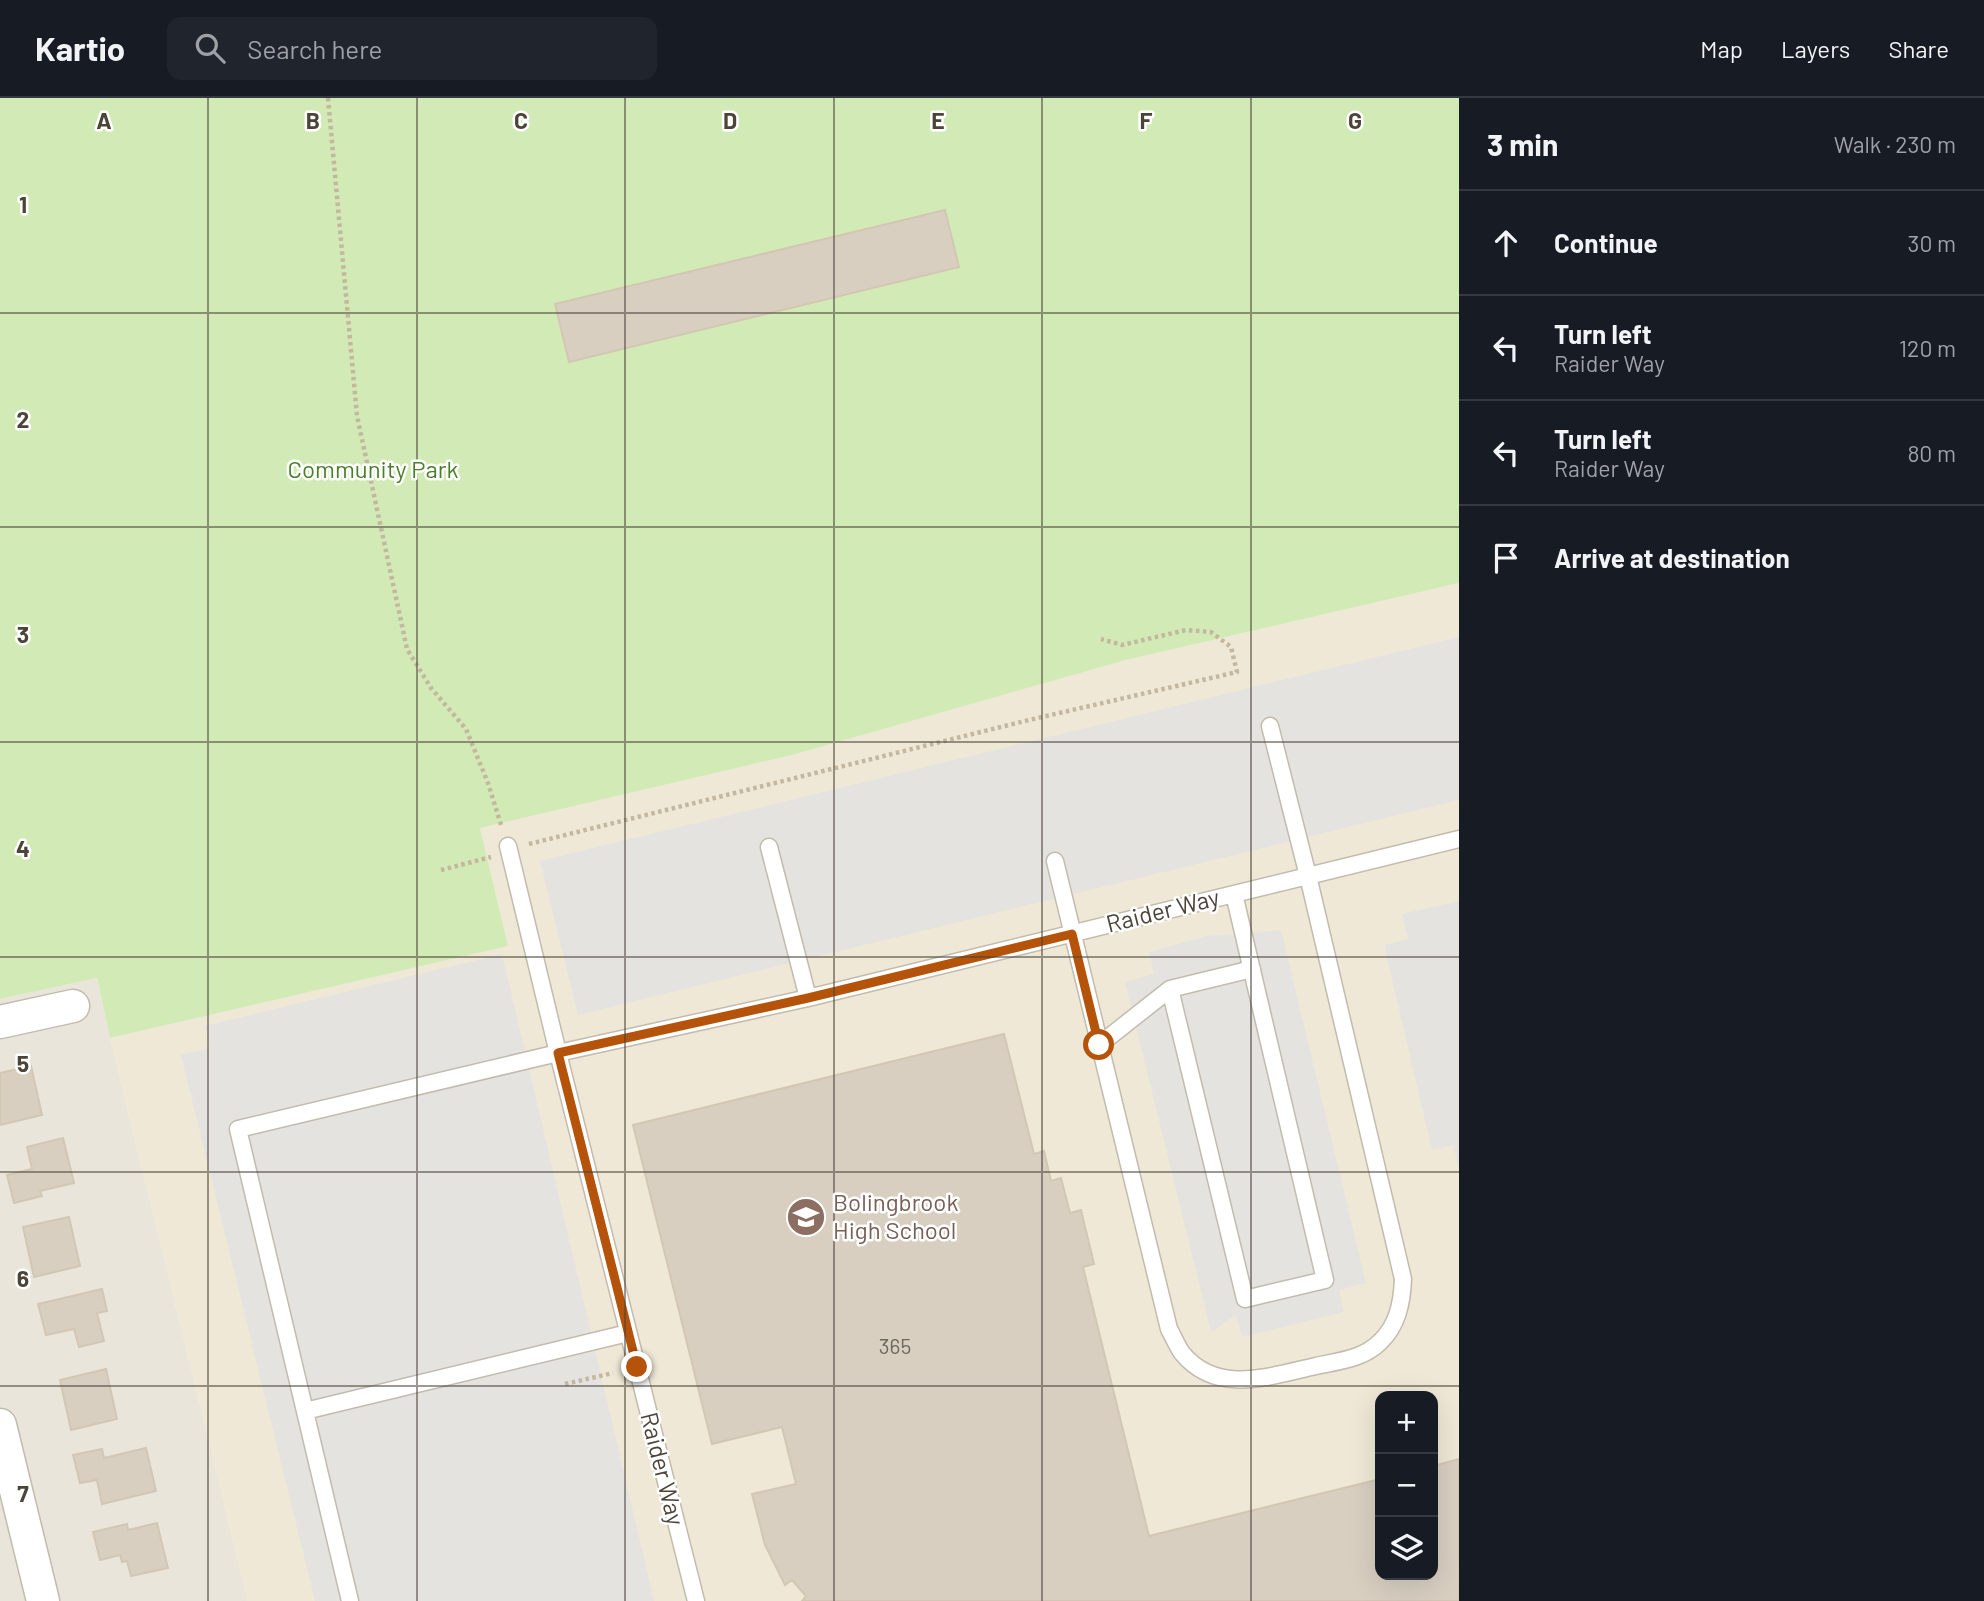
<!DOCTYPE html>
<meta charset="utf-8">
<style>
:root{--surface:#171b24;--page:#20242c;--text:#f1f3f6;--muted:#9ea1a6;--line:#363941}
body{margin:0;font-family:Barlow,sans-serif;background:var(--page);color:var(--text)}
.controls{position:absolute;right:21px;bottom:21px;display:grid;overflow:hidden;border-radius:14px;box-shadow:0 7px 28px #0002}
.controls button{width:63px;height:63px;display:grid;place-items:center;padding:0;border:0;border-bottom:2px solid var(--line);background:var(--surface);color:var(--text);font:35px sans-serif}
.stop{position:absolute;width:21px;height:21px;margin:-16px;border:5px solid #b45309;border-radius:50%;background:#fff}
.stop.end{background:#b45309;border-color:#fff;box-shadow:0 2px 7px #0008}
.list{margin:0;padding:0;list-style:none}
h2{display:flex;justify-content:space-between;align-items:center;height:91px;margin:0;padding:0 28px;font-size:30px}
h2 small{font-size:23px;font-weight:400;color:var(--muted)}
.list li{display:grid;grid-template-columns:46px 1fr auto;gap:21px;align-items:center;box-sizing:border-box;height:105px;padding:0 28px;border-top:2px solid var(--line)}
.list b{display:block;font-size:26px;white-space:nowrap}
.list p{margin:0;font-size:23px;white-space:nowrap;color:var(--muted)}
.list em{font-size:23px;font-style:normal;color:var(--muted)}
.icon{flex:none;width:38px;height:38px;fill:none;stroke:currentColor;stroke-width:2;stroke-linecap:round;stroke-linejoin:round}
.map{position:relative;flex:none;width:1459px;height:1503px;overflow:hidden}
header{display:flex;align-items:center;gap:42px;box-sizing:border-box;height:98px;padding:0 35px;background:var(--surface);border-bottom:2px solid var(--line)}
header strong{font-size:33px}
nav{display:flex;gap:38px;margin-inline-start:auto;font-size:24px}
.search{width:490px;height:63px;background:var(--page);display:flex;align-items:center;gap:18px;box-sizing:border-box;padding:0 24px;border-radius:14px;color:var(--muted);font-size:26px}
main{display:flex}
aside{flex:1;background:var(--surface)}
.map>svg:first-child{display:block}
.residential{fill:#eae5da}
.education{fill:#efe8d6;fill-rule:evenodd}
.green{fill:#d2eab5}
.parking{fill:#e5e3e0}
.building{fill:#d8cfc1;stroke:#d3c7b4;stroke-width:2}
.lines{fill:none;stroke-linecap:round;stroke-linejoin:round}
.lane-casing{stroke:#c2bbae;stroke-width:19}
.street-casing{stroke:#c2bbae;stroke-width:35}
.path{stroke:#c4b79f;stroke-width:4.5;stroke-dasharray:3.5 3.5;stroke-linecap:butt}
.lane{stroke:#fff;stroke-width:16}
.street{stroke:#fff;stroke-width:32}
.route{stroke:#b45309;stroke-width:9}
.grid{fill:none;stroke:#4b4439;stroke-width:2;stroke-opacity:0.55}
.labels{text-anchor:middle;stroke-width:5;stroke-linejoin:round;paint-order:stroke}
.number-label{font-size:21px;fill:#6e675b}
.park-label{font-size:24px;fill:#4a7f2a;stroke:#fff}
.street-label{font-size:24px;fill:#4b4439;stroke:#fff}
.education-label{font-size:24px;fill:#785e54;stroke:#fff;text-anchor:start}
.grid-label{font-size:23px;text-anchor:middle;font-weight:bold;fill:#4b4439;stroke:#fff;stroke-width:5;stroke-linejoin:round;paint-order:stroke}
</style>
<header>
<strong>Kartio</strong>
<div class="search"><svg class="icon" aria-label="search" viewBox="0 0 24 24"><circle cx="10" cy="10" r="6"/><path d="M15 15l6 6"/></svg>Search here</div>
<nav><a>Map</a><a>Layers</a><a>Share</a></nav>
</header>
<main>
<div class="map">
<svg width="1459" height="1503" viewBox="0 0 1459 1503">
<rect width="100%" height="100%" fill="#f6f3ec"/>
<!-- residential -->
<path class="residential" d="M97,880L110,940L248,1503H0V901Z"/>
<!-- education -->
<path class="education" d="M1459,485V1503H248L110,940L508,848L480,730L792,657L1126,562ZM1380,1298H1433V1477H1380Z"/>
<!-- green -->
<path class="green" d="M0,0H1459V485L1126,562L792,657L480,730L508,848L110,940L97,880L0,901Z"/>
<!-- parking -->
<path class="parking" d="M1459,539V702L578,917L540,763Z
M1459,803V1071L1453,1047L1432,1052L1384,847L1408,841L1402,816Z
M1281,832L1366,1185L1339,1192L1344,1214L1242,1239L1236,1217L1211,1234L1125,884L1154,876L1149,854L1208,838Z
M502,856L654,1503H315L181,957L210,950L205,928Z"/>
<!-- building -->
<path class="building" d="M945,112L959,169L569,264L555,206Z
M1004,936L1034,1056L1044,1053L1051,1083L1061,1080L1070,1115L1081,1112L1094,1166L1083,1169L1149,1438L1380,1381V1477H1433V1368L1459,1361V1503H802L806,1498L792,1482L785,1487L765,1447L752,1396L796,1386L782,1329L712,1346L633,1027Z
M31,968L42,1017L0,1027V975Z
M63,1040L74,1085L40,1093L42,1098L14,1105L7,1077L32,1071L27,1049Z
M69,1119L80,1168L34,1179L23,1129Z
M102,1191L107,1213L97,1215L104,1243L79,1249L74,1231L46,1237L38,1206Z
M106,1271L117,1321L71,1332L60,1282Z
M146,1350L156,1393L102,1406L97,1382L80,1385L73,1357L102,1351L104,1360Z
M157,1425L168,1470L131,1478L127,1463L122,1464L120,1457L100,1462L93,1434L127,1426L128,1432Z"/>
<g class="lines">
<!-- lane casing -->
<g class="lane-casing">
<path id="lane" d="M769,749L808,900
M1055,763L1169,1231C1173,1238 1177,1248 1182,1255C1217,1298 1270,1278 1316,1268C1339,1263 1363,1261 1380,1244C1398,1227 1402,1204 1403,1181L1308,778L1270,628
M1234,796L1325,1182L1245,1201L1170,891L1252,871
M1099,947L1170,891
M305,1313L628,1235
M350,1503L238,1031L558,955L508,748
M696,1503L558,955L808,900L1459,741"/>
</g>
<!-- street casing -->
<g class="street-casing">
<path id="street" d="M0,924L73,908
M0,1327L43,1503"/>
</g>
<!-- path -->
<path class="path" d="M328,0L357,318L407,551L431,590L466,631L488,685L502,730
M529,746L1029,622L1237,574L1231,549L1211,534L1186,532L1122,547L1101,541
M441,772L491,759
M565,1286L613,1275"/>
<!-- lane -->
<use href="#lane" class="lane"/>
<!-- street -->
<use href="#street" class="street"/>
</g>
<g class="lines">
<!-- route -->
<path class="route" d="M637,1269L558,955L808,900L1072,836L1099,947"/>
</g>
<!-- grid -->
<path class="grid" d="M208,0V1503M417,0V1503M625,0V1503M834,0V1503M1042,0V1503M1251,0V1503M0,215H1459M0,429H1459M0,644H1459M0,859H1459M0,1074H1459M0,1288H1459"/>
<!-- icons -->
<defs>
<g id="school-disc" transform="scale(2.0125)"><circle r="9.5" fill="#8d6e63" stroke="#fff"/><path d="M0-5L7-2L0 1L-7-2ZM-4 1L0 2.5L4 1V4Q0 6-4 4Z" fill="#fff"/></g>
</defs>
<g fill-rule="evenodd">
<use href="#school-disc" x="806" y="1119"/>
</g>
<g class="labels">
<!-- number labels -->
<g class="number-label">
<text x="895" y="1256">365</text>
</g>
<!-- park labels -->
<g class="park-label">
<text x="373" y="380">Community Park</text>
</g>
<!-- street labels -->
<g class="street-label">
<text transform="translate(1163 813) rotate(-14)" y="8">Raider Way</text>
<text transform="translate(662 1371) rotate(76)" y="8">Raider Way</text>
</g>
<!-- education labels -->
<g class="education-label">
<text x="833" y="1113">Bolingbrook<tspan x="833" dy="28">High School</tspan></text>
</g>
</g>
<g class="grid-label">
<text x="104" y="31">A</text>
<text x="313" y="31">B</text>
<text x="521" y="31">C</text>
<text x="730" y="31">D</text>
<text x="938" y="31">E</text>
<text x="1146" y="31">F</text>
<text x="1355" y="31">G</text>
<text x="23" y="115">1</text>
<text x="23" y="330">2</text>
<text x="23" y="545">3</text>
<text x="23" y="759">4</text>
<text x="23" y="974">5</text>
<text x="23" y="1189">6</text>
<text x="23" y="1404">7</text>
</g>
</svg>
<div class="controls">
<button>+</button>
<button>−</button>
<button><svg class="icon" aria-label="layers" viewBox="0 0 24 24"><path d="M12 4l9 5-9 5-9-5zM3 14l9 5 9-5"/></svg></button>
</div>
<div class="stop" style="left:1099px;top:947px"></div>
<div class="stop end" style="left:637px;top:1269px"></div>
</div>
<aside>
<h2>3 min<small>Walk · 230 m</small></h2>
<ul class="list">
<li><svg class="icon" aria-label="ahead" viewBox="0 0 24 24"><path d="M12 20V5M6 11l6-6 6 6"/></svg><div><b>Continue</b></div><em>30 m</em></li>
<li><svg class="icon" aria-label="left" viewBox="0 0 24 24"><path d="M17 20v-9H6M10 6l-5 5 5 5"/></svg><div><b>Turn left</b><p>Raider Way</p></div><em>120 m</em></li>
<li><svg class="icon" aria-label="left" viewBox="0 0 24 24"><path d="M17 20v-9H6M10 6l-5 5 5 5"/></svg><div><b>Turn left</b><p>Raider Way</p></div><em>80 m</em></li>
<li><svg class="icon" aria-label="arrive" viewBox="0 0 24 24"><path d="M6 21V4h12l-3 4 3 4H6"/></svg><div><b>Arrive at destination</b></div></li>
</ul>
</aside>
</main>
